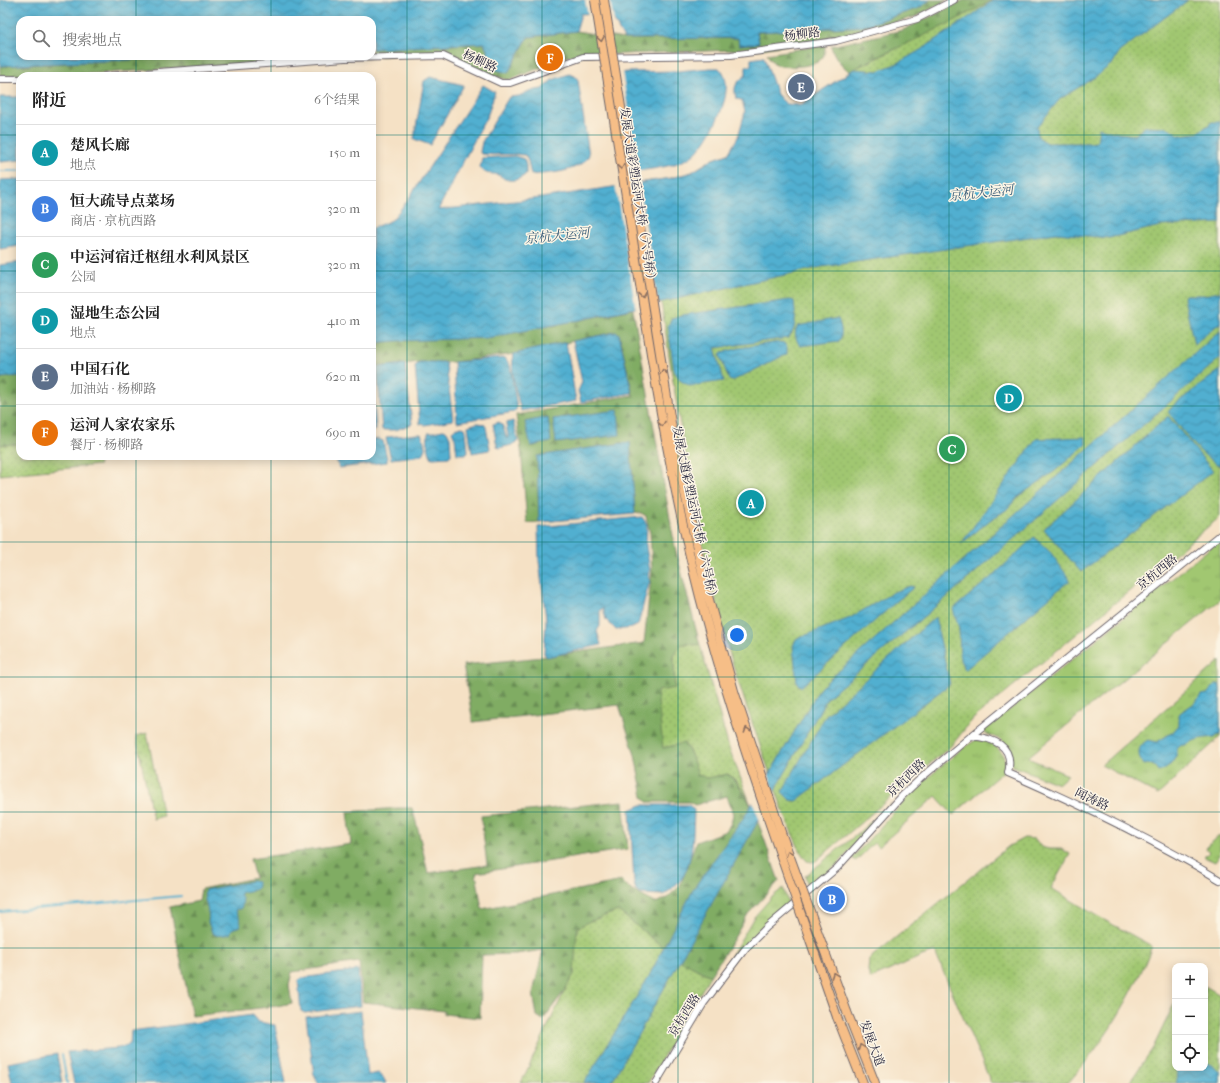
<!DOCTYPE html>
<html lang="zh">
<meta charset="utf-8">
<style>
:root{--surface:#fff;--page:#f6f6f6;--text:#222;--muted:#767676;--line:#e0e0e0;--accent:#2563eb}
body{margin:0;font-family:"IM FELL French Canon","Noto Serif SC",serif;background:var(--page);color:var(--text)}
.controls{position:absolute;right:12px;bottom:12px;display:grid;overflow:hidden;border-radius:8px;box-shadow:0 2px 10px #0003}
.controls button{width:36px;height:36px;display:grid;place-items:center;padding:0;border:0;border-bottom:1px solid var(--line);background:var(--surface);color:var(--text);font:20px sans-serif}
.you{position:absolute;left:737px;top:635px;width:14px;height:14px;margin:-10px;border:3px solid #fff;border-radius:50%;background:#1a73e8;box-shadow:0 0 0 6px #1a73e833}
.badge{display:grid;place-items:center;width:26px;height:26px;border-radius:50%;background:var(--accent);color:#fff;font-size:13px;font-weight:700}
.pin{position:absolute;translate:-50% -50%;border:2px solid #fff;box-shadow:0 1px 4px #0006}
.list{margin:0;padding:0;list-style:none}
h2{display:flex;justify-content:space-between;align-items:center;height:52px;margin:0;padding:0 16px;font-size:17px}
h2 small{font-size:13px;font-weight:400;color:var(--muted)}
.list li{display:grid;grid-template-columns:26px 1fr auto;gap:12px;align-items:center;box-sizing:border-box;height:56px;padding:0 16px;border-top:1px solid var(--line)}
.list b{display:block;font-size:15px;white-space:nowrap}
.list p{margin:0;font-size:13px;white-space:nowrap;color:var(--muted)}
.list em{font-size:13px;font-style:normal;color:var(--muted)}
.icon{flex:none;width:22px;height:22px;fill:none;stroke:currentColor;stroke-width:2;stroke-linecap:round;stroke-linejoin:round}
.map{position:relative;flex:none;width:1220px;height:1083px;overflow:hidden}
.search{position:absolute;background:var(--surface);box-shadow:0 2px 10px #0003;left:16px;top:16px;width:360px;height:44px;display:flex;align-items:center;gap:10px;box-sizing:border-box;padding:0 14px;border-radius:12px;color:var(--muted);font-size:15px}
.panel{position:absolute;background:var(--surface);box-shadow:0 2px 10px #0003;left:16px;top:72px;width:360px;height:388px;border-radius:12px}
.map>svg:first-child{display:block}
.grass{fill:url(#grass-tufts);stroke:#627456}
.forest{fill:url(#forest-firs);stroke:#51674f}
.park{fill:url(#park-dots);stroke:#627456}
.water{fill:url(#water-waves);stroke:#3a6886}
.pier{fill:#f5e1c5}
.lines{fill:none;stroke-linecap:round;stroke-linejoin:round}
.stream{stroke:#51afd0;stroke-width:2}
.minor-casing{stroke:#6c656b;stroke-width:8}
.major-casing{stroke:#6c656b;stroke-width:10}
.minor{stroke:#fff;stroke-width:6}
.major{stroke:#f6be87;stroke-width:8}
.major-bridge-casing{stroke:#6c656b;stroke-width:10;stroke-linecap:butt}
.major-bridge{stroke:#f6be87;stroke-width:8}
.oneway{stroke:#8c7061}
.grid{fill:none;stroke:#0f766e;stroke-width:1;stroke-opacity:0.55}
.labels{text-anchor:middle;stroke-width:3;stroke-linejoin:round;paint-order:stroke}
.street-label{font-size:12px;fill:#22223b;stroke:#fcf5e5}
.water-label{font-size:13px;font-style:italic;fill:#355a77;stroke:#fcf5e5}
</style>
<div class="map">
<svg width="1220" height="1083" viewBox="0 0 1220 1083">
<defs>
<pattern id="grass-tufts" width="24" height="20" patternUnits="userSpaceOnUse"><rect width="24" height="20" fill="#a1c771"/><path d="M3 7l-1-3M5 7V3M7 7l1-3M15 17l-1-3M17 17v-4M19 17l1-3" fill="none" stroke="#8aab63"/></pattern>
<pattern id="forest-firs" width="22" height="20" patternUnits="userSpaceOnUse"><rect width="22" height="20" fill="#80ac63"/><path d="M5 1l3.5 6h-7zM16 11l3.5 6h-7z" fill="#688c53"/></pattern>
<pattern id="park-dots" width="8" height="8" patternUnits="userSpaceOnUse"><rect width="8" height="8" fill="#a1c771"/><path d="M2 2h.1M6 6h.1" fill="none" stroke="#8aab63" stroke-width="1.8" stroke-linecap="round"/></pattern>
<pattern id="water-waves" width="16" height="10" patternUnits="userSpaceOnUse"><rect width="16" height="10" fill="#51afd0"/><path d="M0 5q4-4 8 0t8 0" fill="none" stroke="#438eaa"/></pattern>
</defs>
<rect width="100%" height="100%" fill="#fcf5e5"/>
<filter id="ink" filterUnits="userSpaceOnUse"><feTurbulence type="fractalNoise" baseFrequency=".025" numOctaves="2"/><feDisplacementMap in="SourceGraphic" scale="8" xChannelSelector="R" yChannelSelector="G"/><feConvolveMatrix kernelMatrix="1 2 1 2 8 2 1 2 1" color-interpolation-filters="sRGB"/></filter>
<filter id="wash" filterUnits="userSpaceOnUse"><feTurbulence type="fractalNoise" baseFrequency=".012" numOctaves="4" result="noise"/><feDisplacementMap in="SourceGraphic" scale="16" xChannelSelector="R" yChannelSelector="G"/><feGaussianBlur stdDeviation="0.9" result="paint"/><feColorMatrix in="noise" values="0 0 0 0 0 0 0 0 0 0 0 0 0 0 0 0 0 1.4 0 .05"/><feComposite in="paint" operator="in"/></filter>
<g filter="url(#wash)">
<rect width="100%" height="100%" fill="#f5e1c5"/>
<!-- grass -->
<path class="grass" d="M1220,540V600L1028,757L1030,759L1068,775L1058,784L1013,766L1005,745L1002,740L982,732Z
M1220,661V737L1158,795L1101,765Z
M976,740C993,739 1006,752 1006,769L953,815L936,796L878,847L874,843L856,861L852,858L919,785L963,748Z
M892,803L838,864L812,885L808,886L805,876L857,834Z
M1220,835V855L1215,862L1204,857L1209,852L1206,848Z
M783,888L789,905L760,928L734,958L716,982L754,917L772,897Z"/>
<!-- forest -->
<path class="forest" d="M930,0H947L918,16L872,29L830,39L760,49L569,56L510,80L496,77L447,54L436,53L67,75L0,76V66L209,56H372V49L484,43L488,52V67L508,73L528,37L576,31L624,39L738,38L739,45L759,43L757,32L864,26L919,8Z
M964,0H993C967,14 941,29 914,41C892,51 870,59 850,72C841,65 834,57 831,46L903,30Z
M825,45C825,51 825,56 820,60C814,67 782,69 775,64C771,61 769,57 767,54Z
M633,309L675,547L700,645L682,644L674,656L675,688L663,748L684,743L706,778L727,774C752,790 768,853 779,881L748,914L733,940L710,976L679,960L618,911L578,928L574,974L565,990L543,1020L537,1016L533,993L543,950L516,954L482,955L480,1018L444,1014V1011L363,1002L359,962L292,972L289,985L292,1003L277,1006L192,1016L170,907L199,901L201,889L255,878L250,859L351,844L347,812L398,808H412L418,829L428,873L487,865L481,816L623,801L628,849L476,873L482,909L622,881L631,890L655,903L667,898L680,886L696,842L726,831L731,823L733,814L727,796L695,805L689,802H647L643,797L635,755L619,705L473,722L463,665L533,658L644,643L652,569L650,533L646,516L641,513L527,523L521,449L516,415L633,395L619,334L615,332L514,354L454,362H419L372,368V343L580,320Z
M20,376V444L0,445V378Z"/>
<!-- park -->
<path class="park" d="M993,0H1220V517L973,719L952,745L816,861L812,862L807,861C800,853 797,843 792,833C781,807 772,779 762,751C749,713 735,675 725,637C685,487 666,334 644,182L671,178L692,172L711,160L728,154L854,69L952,22Z
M20,444V456H97L99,465L0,475V445Z
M682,644L700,645L729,748L751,805C745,794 739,781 728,774L706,778L698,774L690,752L684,743L663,748L657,691L675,688L674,656Z
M147,733L163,816L153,819L136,736Z
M1024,838L1035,839L1041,847L1049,849H1061L1070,854L1051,888L1097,916L1152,946C1133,996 1104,1043 1068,1083H991C973,1039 953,996 935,952L922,956L870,979L868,971L869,959L1009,846Z
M618,911L679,960L710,976L648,1083H521L565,990L574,974L577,928L588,922Z
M1205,986L1220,995V1083H1129L1153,1048L1175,1002V1068H1205Z"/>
<!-- water -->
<path class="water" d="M0,0H930L919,8L864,26L757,32L759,43L739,45L738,38L624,39L609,12L581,14L576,31L528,37L508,73L487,67L488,52L484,43L372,49V20H20V56H209L0,66Z
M994,0H1188L1119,52L1113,63L1095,77L1060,99L1037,127L1038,137L1047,143H1089L1097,142L1099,128L1117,133L1135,135L1146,126L1166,127L1180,135L1198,133L1212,122H1220V223L1160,226L1109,238L1056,233L821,267L580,320L487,338L396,341L372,343V228L392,220L407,201L483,85L495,92L488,114L438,210L541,198L671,178L692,172L711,160L728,154L738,137L745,112L742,100L736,99C733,85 736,83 746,75V66H751V59L764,57L777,94L782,100L787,104L800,105L854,69L878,71L898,63L924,48Z
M710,68H719C725,74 727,82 726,90C726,108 704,150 689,158C669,169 639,171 617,172L601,76L627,72L678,71Z
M569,74L575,76L578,80L589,155C580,173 549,173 531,175L528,161L525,155C511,153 496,156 481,154L480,152L482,142L509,97L519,96L529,91L542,89L552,80Z
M430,77L464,85L430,145L414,139L424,81Z
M0,97H20V160L0,162Z
M515,156L524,159L526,165V174C521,179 512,182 505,179C503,179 502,176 500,176C491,171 488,178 480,167L482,158Z
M20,179V246L0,249V180Z
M20,262V376L0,378V265Z
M1220,292V323L1194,344L1184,298L1185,295H1204Z
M790,300L794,301C795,314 798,328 788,338L715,348L724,381L690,386L681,381L674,371L668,326L672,318L681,315Z
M833,319H838C841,325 843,336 839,341L800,346C796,340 793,332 798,326Z
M1220,331V358L947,597L827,698L611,1083H584L648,978L694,888L745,816L820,688Z
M616,332L619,334L632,393L581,402L578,391L582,382L573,341Z
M566,342L576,401L521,411C517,394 509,372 514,354Z
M779,342L784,343L787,347V354L732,381L729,380L720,355L721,353L739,348Z
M505,358L510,365L517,408L514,412L457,422L454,362Z
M419,362H443L446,364L453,420L425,425L420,424L415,366Z
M405,364L412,424L396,430H382L377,367Z
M372,370L376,430L372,431Z
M1220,370V466C1198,454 1184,431 1168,412L1174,405Z
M618,410L620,435L556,443L553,419Z
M1168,416L1213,471L1081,572L1044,529Z
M548,417L551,442L531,446L525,422Z
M513,421L518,441L512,445L499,448L497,446L493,424L499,422L502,424L507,439L508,437L506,423Z
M477,423L484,424L486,427L490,448L489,450L472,453L468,426Z
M462,427L465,428L466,431L468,452L467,454H457L455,438L452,431L456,428Z
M443,430L447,431L450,437L451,455L449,457L432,458C428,452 427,441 428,433Z
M417,434H421C424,440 427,449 423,455L391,459L386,439L387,437Z
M1085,437L1086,444L1055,471L1019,496L1006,510L990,520L961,544L1036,439Z
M379,439L383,441L387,458V462L339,468L335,456H372V440Z
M630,442L635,514L539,522L537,456Z
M642,517L647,524L646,546L650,571L649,577L650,580L638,625L632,628L616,630L606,620L603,608L600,610V626L597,631L601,645L547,657L544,654L546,619L539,561L538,527Z
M1034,537L1051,553L1070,580L965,670L960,660L959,629L953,609L995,574Z
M910,586L914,587L897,601L801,687L797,683L793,646L796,639L850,618L894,592Z
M935,617L950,684L796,801L790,800L782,792L826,715Z
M1216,684H1219L1220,689V734C1213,740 1204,736 1196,740C1192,741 1189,744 1185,745C1181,746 1182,744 1179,747C1176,749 1177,753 1176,756C1172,764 1167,770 1158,772C1156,765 1150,763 1143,765C1137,755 1137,746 1148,740L1157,742L1173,732L1179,725V715L1180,713L1196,702L1201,695L1207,694Z
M641,805H689L694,810C693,831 694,855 684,875C680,883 671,889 664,895L641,894L636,891L634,883L630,810Z
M252,881L257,882C262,892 246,890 240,893C242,899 245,904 240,909H237L235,910C238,916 242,920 240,926L232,929L230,934C215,937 213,937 208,922C211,911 202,900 205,890Z
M358,970L361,1006L311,1012L305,1013L301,1011L298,981L302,978Z
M361,1011L368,1075L378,1073L383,1077L386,1083H318L314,1075L306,1017Z
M253,1015L259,1022L275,1025L286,1083H74L67,1052L119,1048L130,1044L131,1031Z
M57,1054L62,1083H12L8,1063Z
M1205,1061L1210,1064L1220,1071V1083H1176C1178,1078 1178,1076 1176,1071L1177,1068H1205Z"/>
<!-- pier -->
<path class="pier" d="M585,0H610L615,26L608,14L588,16Z
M622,71L638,173L617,174L613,169L599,76L600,74Z
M639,181L658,305L636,310L615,184Z
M768,773L775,794L760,821L752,800Z"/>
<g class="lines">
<!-- stream -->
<path class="stream" d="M0,171H20
M0,912L181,896
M62,1054L67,1083"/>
</g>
</g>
<g filter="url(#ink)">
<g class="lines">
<!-- minor casing -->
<g class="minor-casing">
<path id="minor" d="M105,76L345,58L443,56L501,83H510L583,57L731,55L836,41L917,19L954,0
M0,79H20
M971,736C993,738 1015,745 1008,773C1081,805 1152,839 1220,880
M656,1083L704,1003L745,949L767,927L837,868L902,796L920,779L971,736L1220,535"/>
</g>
<!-- major casing -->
<g class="major-casing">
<path id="major" d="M847,1012L875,1083
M837,1017L863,1083"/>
</g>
<!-- minor -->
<use href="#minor" class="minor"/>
<!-- major -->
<use href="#major" class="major"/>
<!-- major-bridge casing -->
<g class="major-bridge-casing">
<path id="major-bridge" d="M595,0C610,97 625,194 641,291C657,394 674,496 700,597C737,739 789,878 837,1017
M604,0L675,448L705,585L734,691L783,838L847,1012"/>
</g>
<!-- major-bridge -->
<use href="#major-bridge" class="major-bridge"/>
</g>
<!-- one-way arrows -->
<defs><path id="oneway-chevron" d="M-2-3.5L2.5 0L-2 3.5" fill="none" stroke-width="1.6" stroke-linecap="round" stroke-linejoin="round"/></defs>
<g class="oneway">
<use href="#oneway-chevron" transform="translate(601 39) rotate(81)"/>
<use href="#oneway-chevron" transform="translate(621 167) rotate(81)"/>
<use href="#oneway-chevron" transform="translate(642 295) rotate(81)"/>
<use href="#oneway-chevron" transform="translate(663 372) rotate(-99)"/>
<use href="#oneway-chevron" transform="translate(662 424) rotate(79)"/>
<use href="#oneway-chevron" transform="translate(747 730) rotate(-108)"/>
<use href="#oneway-chevron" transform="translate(789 853) rotate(-110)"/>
<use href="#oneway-chevron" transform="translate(834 975) rotate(-110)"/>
<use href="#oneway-chevron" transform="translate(861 1047) rotate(-111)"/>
</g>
</g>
<!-- grid -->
<path class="grid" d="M136,0V20M271,0V20M407,0V1083M542,0V1083M678,0V1083M813,0V1083M949,0V1083M1084,0V1083M136,56V76M271,56V76M0,135H20M372,135H1220M0,271H20M372,271H1220M0,406H20M372,406H1220M136,456V1083M271,456V1083M0,542H1220M0,677H1220M0,812H1220M0,948H1220"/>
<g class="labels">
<!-- street labels -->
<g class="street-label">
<text transform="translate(802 34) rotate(-7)" y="4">杨柳路</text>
<text transform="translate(480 61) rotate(25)" y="4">杨柳路</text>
<text transform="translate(638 196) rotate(81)" y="4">发展大道彩塑运河大桥（六号桥）</text>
<text transform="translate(695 514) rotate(78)" y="4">发展大道彩塑运河大桥（六号桥）</text>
<text transform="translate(1157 572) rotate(-39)" y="4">京杭西路</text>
<text transform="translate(906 778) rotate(-44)" y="4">京杭西路</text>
<text transform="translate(1092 799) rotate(26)" y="4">闻涛路</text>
<text transform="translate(684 1015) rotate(-58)" y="4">京杭西路</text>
<text transform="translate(872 1043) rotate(69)" y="4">发展大道</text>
</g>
<!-- water labels -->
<g class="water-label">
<text transform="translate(981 192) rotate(-6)" y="5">京杭大运河</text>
<text transform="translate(557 235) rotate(-6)" y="5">京杭大运河</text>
</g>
</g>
</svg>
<div class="controls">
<button>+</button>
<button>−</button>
<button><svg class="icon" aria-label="locate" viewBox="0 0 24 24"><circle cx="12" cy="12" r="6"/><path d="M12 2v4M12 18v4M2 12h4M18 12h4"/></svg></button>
</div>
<div class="you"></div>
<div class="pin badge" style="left:751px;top:503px;background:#0f9aa8">A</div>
<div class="pin badge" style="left:832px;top:899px;background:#3f7fe0">B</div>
<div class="pin badge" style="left:952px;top:449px;background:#2e9e5b">C</div>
<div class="pin badge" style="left:1009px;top:398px;background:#0f9aa8">D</div>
<div class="pin badge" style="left:801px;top:87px;background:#5c6f8a">E</div>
<div class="pin badge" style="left:550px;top:58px;background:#e8710a">F</div>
<div class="search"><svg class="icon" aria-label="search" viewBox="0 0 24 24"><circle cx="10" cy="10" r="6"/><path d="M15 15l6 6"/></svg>搜索地点</div>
<section class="panel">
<h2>附近<small>6个结果</small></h2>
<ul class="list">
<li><span class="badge" style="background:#0f9aa8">A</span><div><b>楚风长廊</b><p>地点</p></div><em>150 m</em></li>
<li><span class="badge" style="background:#3f7fe0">B</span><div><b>恒大疏导点菜场</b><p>商店 · 京杭西路</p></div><em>320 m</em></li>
<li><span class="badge" style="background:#2e9e5b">C</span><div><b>中运河宿迁枢纽水利风景区</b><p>公园</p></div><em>320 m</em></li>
<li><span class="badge" style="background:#0f9aa8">D</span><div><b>湿地生态公园</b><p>地点</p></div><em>410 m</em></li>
<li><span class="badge" style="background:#5c6f8a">E</span><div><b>中国石化</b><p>加油站 · 杨柳路</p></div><em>620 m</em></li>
<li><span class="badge" style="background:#e8710a">F</span><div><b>运河人家农家乐</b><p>餐厅 · 杨柳路</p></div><em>690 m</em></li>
</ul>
</section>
</div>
